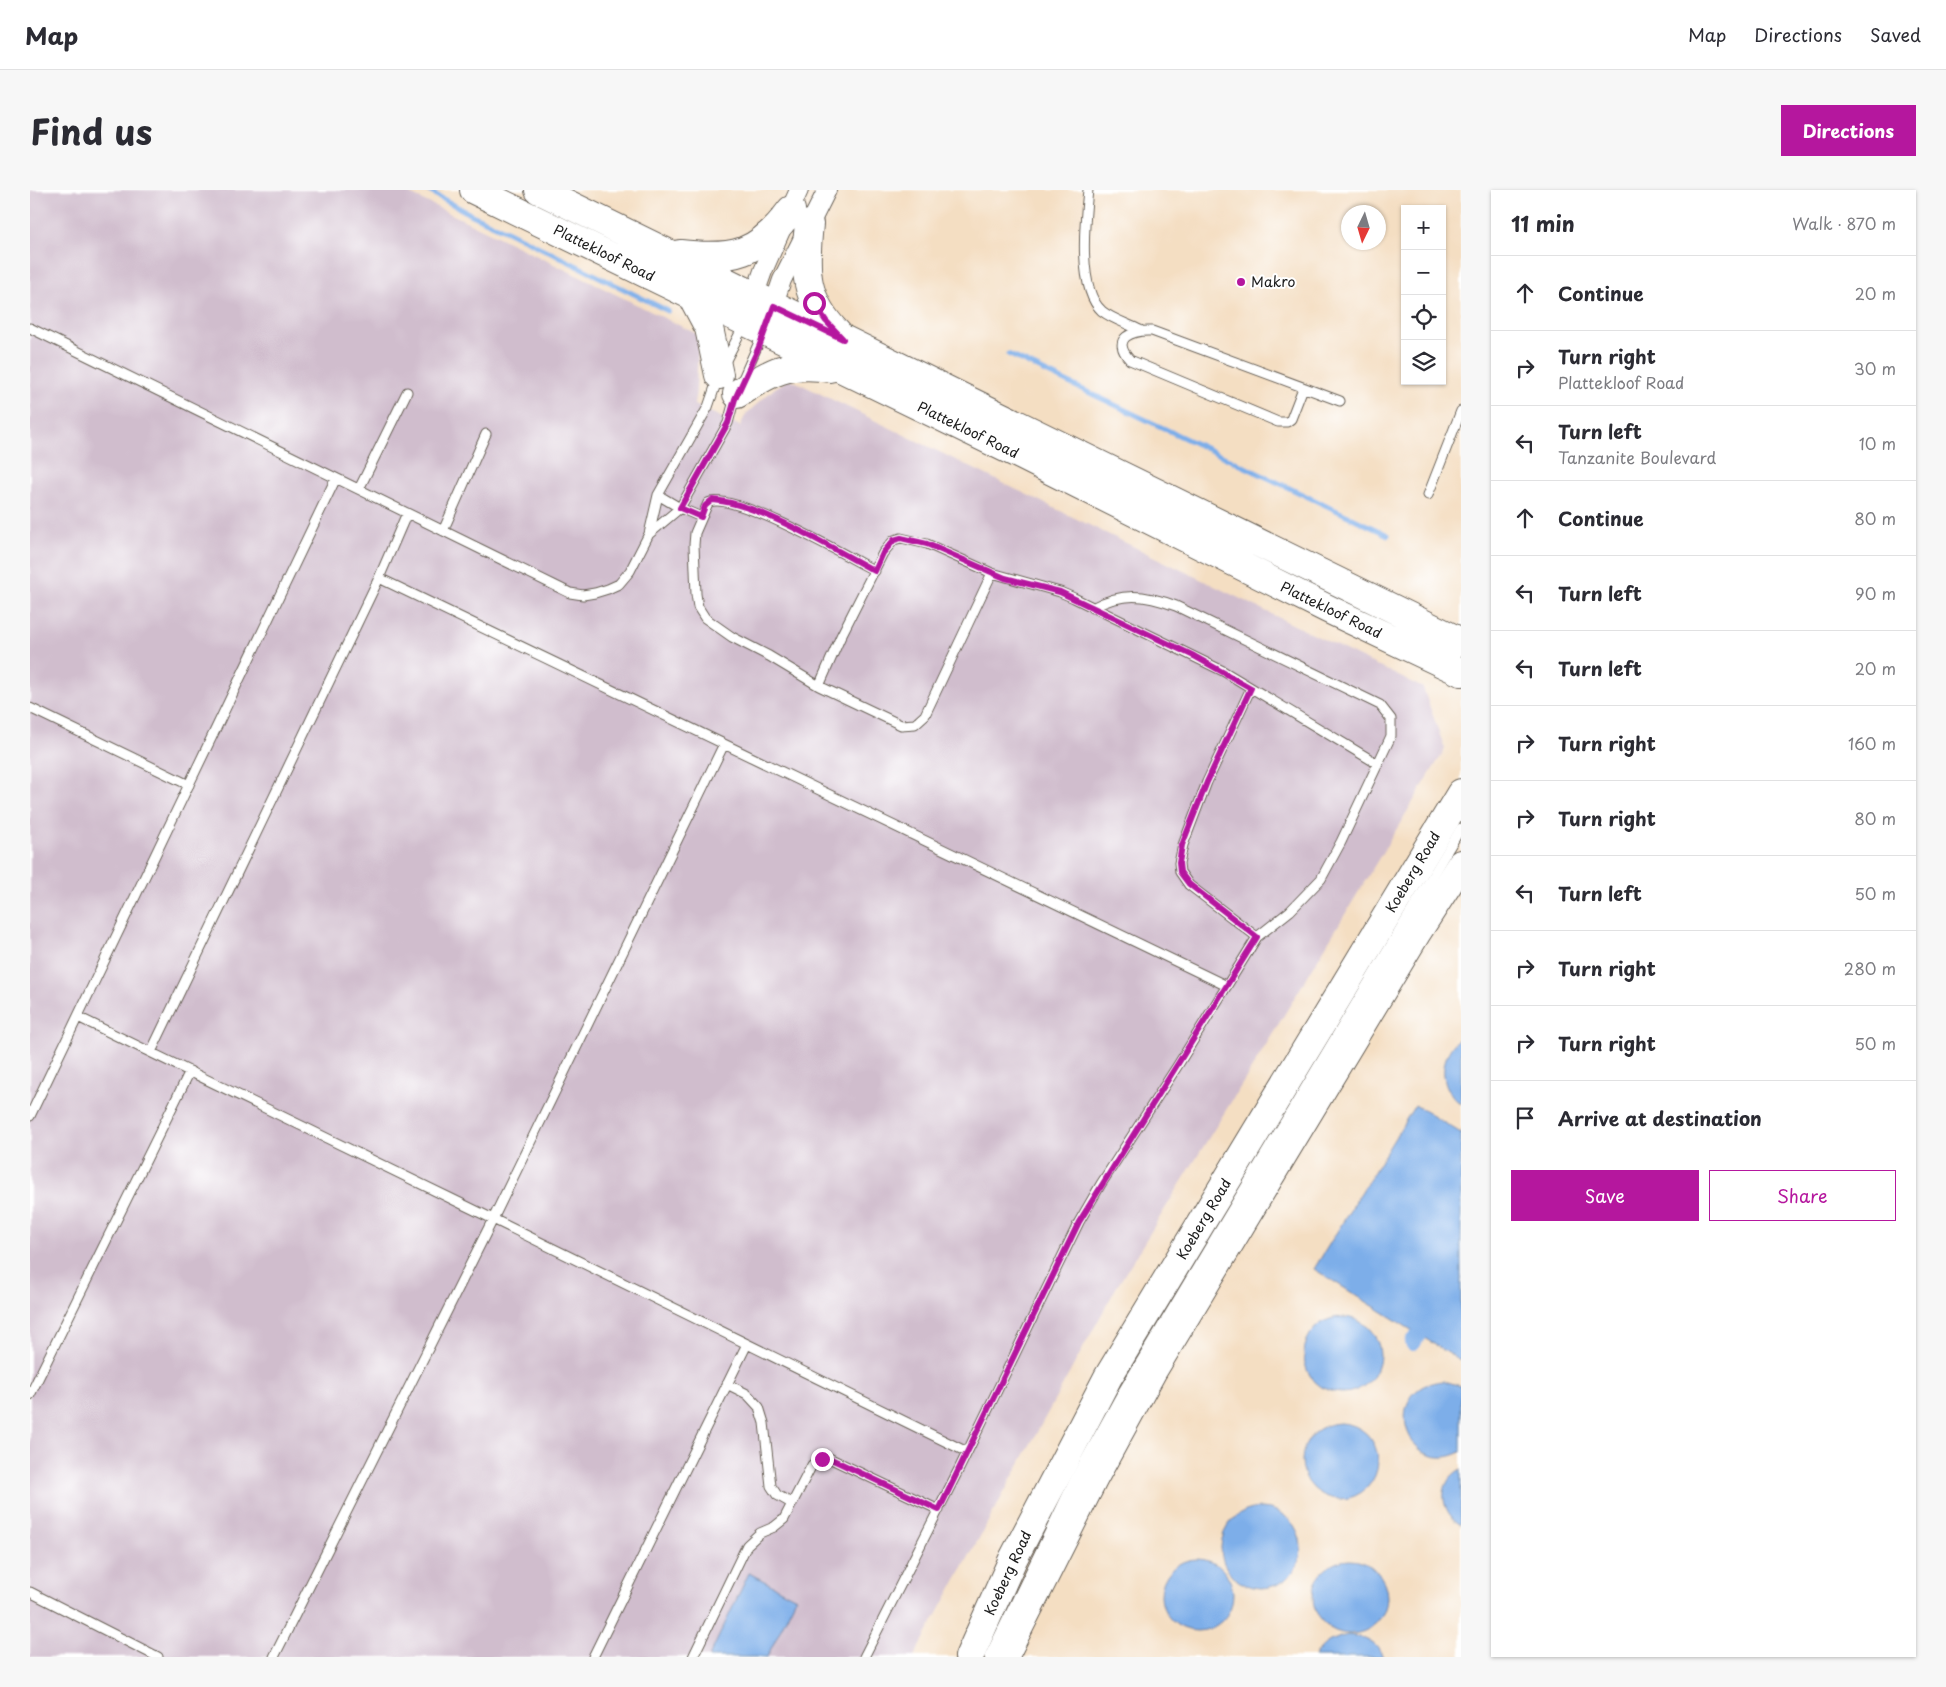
<!DOCTYPE html>
<meta charset="utf-8">
<style>
:root{--surface:#fff;--page:#f7f7f7;--text:#2b2b33;--muted:#7c7c81;--line:#e1e1e2;--accent:#b5179e}
body{margin:0;font-family:"Playpen Sans",sans-serif;background:var(--page);color:var(--text)}
.controls{position:absolute;right:15px;top:15px;display:grid;overflow:hidden;border-radius:0px;box-shadow:0 1px 4px #0004}
.controls button{width:45px;height:45px;display:grid;place-items:center;padding:0;border:0;border-bottom:1px solid var(--line);background:var(--surface);color:var(--text);font:25px sans-serif}
.compass{position:absolute;left:1311px;top:15px;width:45px;height:45px;border-radius:50%;background:var(--surface);box-shadow:0 1px 4px #0004;rotate:185deg}
.stop{position:absolute;width:15px;height:15px;margin:-11px;border:4px solid #b5179e;border-radius:50%;background:#fff}
.stop.end{background:#b5179e;border-color:#fff;box-shadow:0 1px 5px #0008}
.list{margin:0;padding:0;list-style:none}
h2{display:flex;justify-content:space-between;align-items:center;height:65px;margin:0;padding:0 20px;font-size:21px}
h2 small{font-size:16px;font-weight:400;color:var(--muted)}
.list li{display:grid;grid-template-columns:32px 1fr auto;gap:15px;align-items:center;box-sizing:border-box;height:75px;padding:0 20px;border-top:1px solid var(--line)}
.list b{display:block;font-size:19px;white-space:nowrap}
.list p{margin:0;font-size:16px;white-space:nowrap;color:var(--muted)}
.list em{font-size:16px;font-style:normal;color:var(--muted)}
.actions{display:flex;gap:10px;padding:15px 20px}
.actions a{flex:1;padding:11px 0;border:1px solid var(--accent);border-radius:0px;text-align:center;font-size:18px;color:var(--accent)}
.actions .main{background:var(--accent);color:#fff}
.icon{flex:none;width:28px;height:28px;fill:none;stroke:currentColor;stroke-width:2;stroke-linecap:round;stroke-linejoin:round}
.map{position:relative;flex:none;width:1431px;height:1467px;overflow:hidden;border-radius:0px}
header{display:flex;align-items:center;gap:30px;box-sizing:border-box;height:70px;padding:0 25px;background:var(--surface);border-bottom:1px solid var(--line)}
header strong{font-size:24px}
nav{display:flex;gap:28px;margin-inline-start:auto;font-size:18px}
.intro{display:flex;align-items:center;justify-content:space-between;box-sizing:border-box;height:120px;padding:0 30px}
h1{margin:0;font-size:35px}
.button{padding:12px 22px;border-radius:0px;background:var(--accent);color:#fff;font-size:18px;font-weight:700}
main{display:flex;gap:30px;padding:0 30px}
aside{flex:1;background:var(--surface);border-radius:0px;box-shadow:0 1px 4px #0004}
.map>svg:first-child{display:block}
.industrial{fill:#d0bdcd}
.water{fill:#7daee9;stroke:#4c6582}
.lines{fill:none;stroke-linecap:round;stroke-linejoin:round}
.stream{stroke:#7daee9;stroke-width:5}
.canal{stroke:#7daee9;stroke-width:16}
.service-casing{stroke:#686056;stroke-width:11}
.minor-casing{stroke:#686056;stroke-width:20}
.primary-casing{stroke:#686056;stroke-width:30}
.service{stroke:#fff;stroke-width:9}
.minor{stroke:#fff;stroke-width:18}
.primary{stroke:#fff;stroke-width:28}
.route{stroke:#b5179e;stroke-width:6}
.poi-dot{fill:#b5179e;stroke:#fff;stroke-width:2}
.labels{text-anchor:middle;stroke-width:4;stroke-linejoin:round;paint-order:stroke}
.street-label{font-size:14px;fill:#1c1c1c;stroke:#fff}
.poi-label{font-size:14px;fill:#1c1c1c;stroke:#fff;text-anchor:start}
</style>
<header>
<strong>Map</strong>
<nav><a>Map</a><a>Directions</a><a>Saved</a></nav>
</header>
<div class="intro"><h1>Find us</h1><a class="button">Directions</a></div>
<main>
<div class="map">
<svg width="1431" height="1467" viewBox="0 0 1431 1467">
<rect width="100%" height="100%" fill="#fff"/>
<filter id="ink" filterUnits="userSpaceOnUse"><feTurbulence type="fractalNoise" baseFrequency=".02" numOctaves="2"/><feDisplacementMap in="SourceGraphic" scale="10" xChannelSelector="R" yChannelSelector="G"/><feConvolveMatrix kernelMatrix="1 2 1 2 8 2 1 2 1" color-interpolation-filters="sRGB"/></filter>
<filter id="wash" filterUnits="userSpaceOnUse"><feTurbulence type="fractalNoise" baseFrequency=".0096" numOctaves="4" result="noise"/><feDisplacementMap in="SourceGraphic" scale="20" xChannelSelector="R" yChannelSelector="G"/><feGaussianBlur stdDeviation="1.12" result="paint"/><feColorMatrix in="noise" values="0 0 0 0 0 0 0 0 0 0 0 0 0 0 0 0 0 1.4 0 .05"/><feComposite in="paint" operator="in"/></filter>
<g filter="url(#wash)">
<rect width="100%" height="100%" fill="#f4dec2"/>
<!-- industrial -->
<path class="industrial" d="M0,0H372L669,145L665,215L710,236L716,224L745,198L760,189L1393,498L1415,559L1222,878L1086,1098L884,1467H0Z"/>
<!-- water -->
<path class="water" d="M1431,847V914C1407,896 1409,865 1431,847Z
M1385,915L1431,943V1171L1284,1079Z
M1274 1165a38 38 0 1 1 76 0a38 38 0 1 1-76 0Z
M1414,1191L1431,1196V1262C1376,1290 1347,1195 1414,1191Z
M1272 1271a38 38 0 1 1 76 0a38 38 0 1 1-76 0Z
M1431,1279V1335C1409,1321 1407,1292 1431,1279Z
M1191 1358a40 40 0 1 1 80 0a40 40 0 1 1-80 0Z
M1131 1405a36 36 0 1 1 72 0a36 36 0 1 1-72 0Z
M1283 1407a37 37 0 1 1 74 0a37 37 0 1 1-74 0Z
M719,1383L766,1408L737,1467H679Z
M1318,1445C1334,1447 1347,1452 1353,1467H1285C1291,1453 1304,1448 1318,1445Z"/>
<g class="lines">
<!-- stream -->
<path class="stream" d="M397,0L442,25L479,42L638,121
M978,164L1358,345"/>
<!-- canal -->
<path class="canal" d="M1383,1153L1400,1125"/>
</g>
</g>
<g filter="url(#ink)">
<g class="lines">
<!-- service casing -->
<g class="service-casing">
<path id="service" d="M1058,0C1055,29 1047,99 1072,121C1082,129 1098,134 1110,140
M0,138L540,403L553,405L565,403L578,399L589,394L600,381L619,344L628,305L678,217L688,188
M694,174L714,135
M711,193L733,143
M1273,198L1261,229L1257,232H1248L1100,170C1080,148 1102,140 1122,141L1310,211
M329,299L377,202
M628,305L650,318L671,327
M1398,305L1431,221
M413,341L456,244
M619,344L650,318L698,233L705,207
M845,381C819,367 701,300 678,313L665,343L664,355L666,404L668,417L675,428L702,447L739,466L789,496L871,535L885,534L895,525L962,383
M349,388L377,323
M789,496L811,446L853,363L864,350L871,348L897,354L962,383L1030,402L1044,408L1193,481L1348,574
M1221,498L1177,592L1153,655L1149,673L1150,682L1159,695L1227,747
M0,518L159,595
M48,827L463,1029L937,1262
M121,862L349,388L1197,796
M0,926L306,288
M697,1194L717,1204L729,1217L734,1233L741,1296L747,1305L761,1313
M0,1205L160,881
M0,1402L128,1467
M244,1467L463,1029L694,554
M563,1467L717,1154
M663,1467L717,1355L730,1343L744,1337L754,1329L782,1275L787,1271L799,1268L909,1320
M834,1467L931,1275L1049,1032L1071,994L1148,875L1227,747L1260,721L1291,689L1311,652L1361,546V529L1350,515L1146,416C1114,404 1092,402 1062,418
M959,1467L1046,1287L1093,1201L1431,638"/>
</g>
<!-- minor casing -->
<g class="minor-casing">
<path id="minor" d="M721,115L733,81L769,0
M740,125L752,90L797,0"/>
</g>
<!-- primary casing -->
<g class="primary-casing">
<path id="primary" d="M444,0L992,266L1298,419L1431,482
M509,0L1431,452
M779,34C774,81 774,109 808,144
M650,64C703,70 728,65 761,20
M662,106L679,138L689,185
M707,204C741,181 758,172 800,178
M939,1467L983,1369L1078,1187L1431,603
M974,1467L1064,1288L1122,1182L1386,744L1431,674"/>
</g>
<!-- service -->
<use href="#service" class="service"/>
<!-- minor -->
<use href="#minor" class="minor"/>
<!-- primary -->
<use href="#primary" class="primary"/>
</g>
</g>
<g class="lines" filter="url(#ink)">
<!-- route -->
<path class="route" d="M784,113L796,131L813,149L744,116L729,157L705,209L698,233L650,318L671,327L675,316L682,310C727,312 803,359 845,381L853,363L864,350L871,348L897,354L975,388L1030,402L1164,466L1221,498L1177,592L1152,655L1149,673L1150,682L1159,694L1227,747L1049,1032L909,1320L799,1268L792,1269"/>
</g>
<!-- markers -->
<circle class="poi-dot" cx="1211" cy="92" r="5"/>
<g class="labels">
<!-- street labels -->
<g class="street-label">
<text transform="translate(574 63) rotate(26)" y="5">Plattekloof Road</text>
<text transform="translate(938 240) rotate(26)" y="5">Plattekloof Road</text>
<text transform="translate(1301 420) rotate(26)" y="5">Plattekloof Road</text>
<text transform="translate(1383 682) rotate(-59)" y="5">Koeberg Road</text>
<text transform="translate(1174 1029) rotate(-59)" y="5">Koeberg Road</text>
<text transform="translate(978 1383) rotate(-65)" y="5">Koeberg Road</text>
</g>
<!-- poi labels -->
<g class="poi-label">
<text x="1221" y="97">Makro</text>
</g>
</g>
</svg>
<div class="controls">
<button>+</button>
<button>−</button>
<button><svg class="icon" aria-label="locate" viewBox="0 0 24 24"><circle cx="12" cy="12" r="6"/><path d="M12 2v4M12 18v4M2 12h4M18 12h4"/></svg></button>
<button><svg class="icon" aria-label="layers" viewBox="0 0 24 24"><path d="M12 4l9 5-9 5-9-5zM3 14l9 5 9-5"/></svg></button>
</div>
<svg class="compass" viewBox="-18 -18 36 36"><path d="M0-13l5 13h-10z" fill="#e53935"/><path d="M0 13l5-13h-10z" fill="#7c7c81"/></svg>
<div class="stop" style="left:784px;top:113px"></div>
<div class="stop end" style="left:792px;top:1269px"></div>
</div>
<aside>
<h2>11 min<small>Walk · 870 m</small></h2>
<ul class="list">
<li><svg class="icon" aria-label="ahead" viewBox="0 0 24 24"><path d="M12 20V5M6 11l6-6 6 6"/></svg><div><b>Continue</b></div><em>20 m</em></li>
<li><svg class="icon" aria-label="right" viewBox="0 0 24 24"><path d="M7 20v-9h11M14 6l5 5-5 5"/></svg><div><b>Turn right</b><p>Plattekloof Road</p></div><em>30 m</em></li>
<li><svg class="icon" aria-label="left" viewBox="0 0 24 24"><path d="M17 20v-9H6M10 6l-5 5 5 5"/></svg><div><b>Turn left</b><p>Tanzanite Boulevard</p></div><em>10 m</em></li>
<li><svg class="icon" aria-label="ahead" viewBox="0 0 24 24"><path d="M12 20V5M6 11l6-6 6 6"/></svg><div><b>Continue</b></div><em>80 m</em></li>
<li><svg class="icon" aria-label="left" viewBox="0 0 24 24"><path d="M17 20v-9H6M10 6l-5 5 5 5"/></svg><div><b>Turn left</b></div><em>90 m</em></li>
<li><svg class="icon" aria-label="left" viewBox="0 0 24 24"><path d="M17 20v-9H6M10 6l-5 5 5 5"/></svg><div><b>Turn left</b></div><em>20 m</em></li>
<li><svg class="icon" aria-label="right" viewBox="0 0 24 24"><path d="M7 20v-9h11M14 6l5 5-5 5"/></svg><div><b>Turn right</b></div><em>160 m</em></li>
<li><svg class="icon" aria-label="right" viewBox="0 0 24 24"><path d="M7 20v-9h11M14 6l5 5-5 5"/></svg><div><b>Turn right</b></div><em>80 m</em></li>
<li><svg class="icon" aria-label="left" viewBox="0 0 24 24"><path d="M17 20v-9H6M10 6l-5 5 5 5"/></svg><div><b>Turn left</b></div><em>50 m</em></li>
<li><svg class="icon" aria-label="right" viewBox="0 0 24 24"><path d="M7 20v-9h11M14 6l5 5-5 5"/></svg><div><b>Turn right</b></div><em>280 m</em></li>
<li><svg class="icon" aria-label="right" viewBox="0 0 24 24"><path d="M7 20v-9h11M14 6l5 5-5 5"/></svg><div><b>Turn right</b></div><em>50 m</em></li>
<li><svg class="icon" aria-label="arrive" viewBox="0 0 24 24"><path d="M6 21V4h12l-3 4 3 4H6"/></svg><div><b>Arrive at destination</b></div></li>
</ul>
<div class="actions"><a class="main">Save</a><a>Share</a></div>
</aside>
</main>
